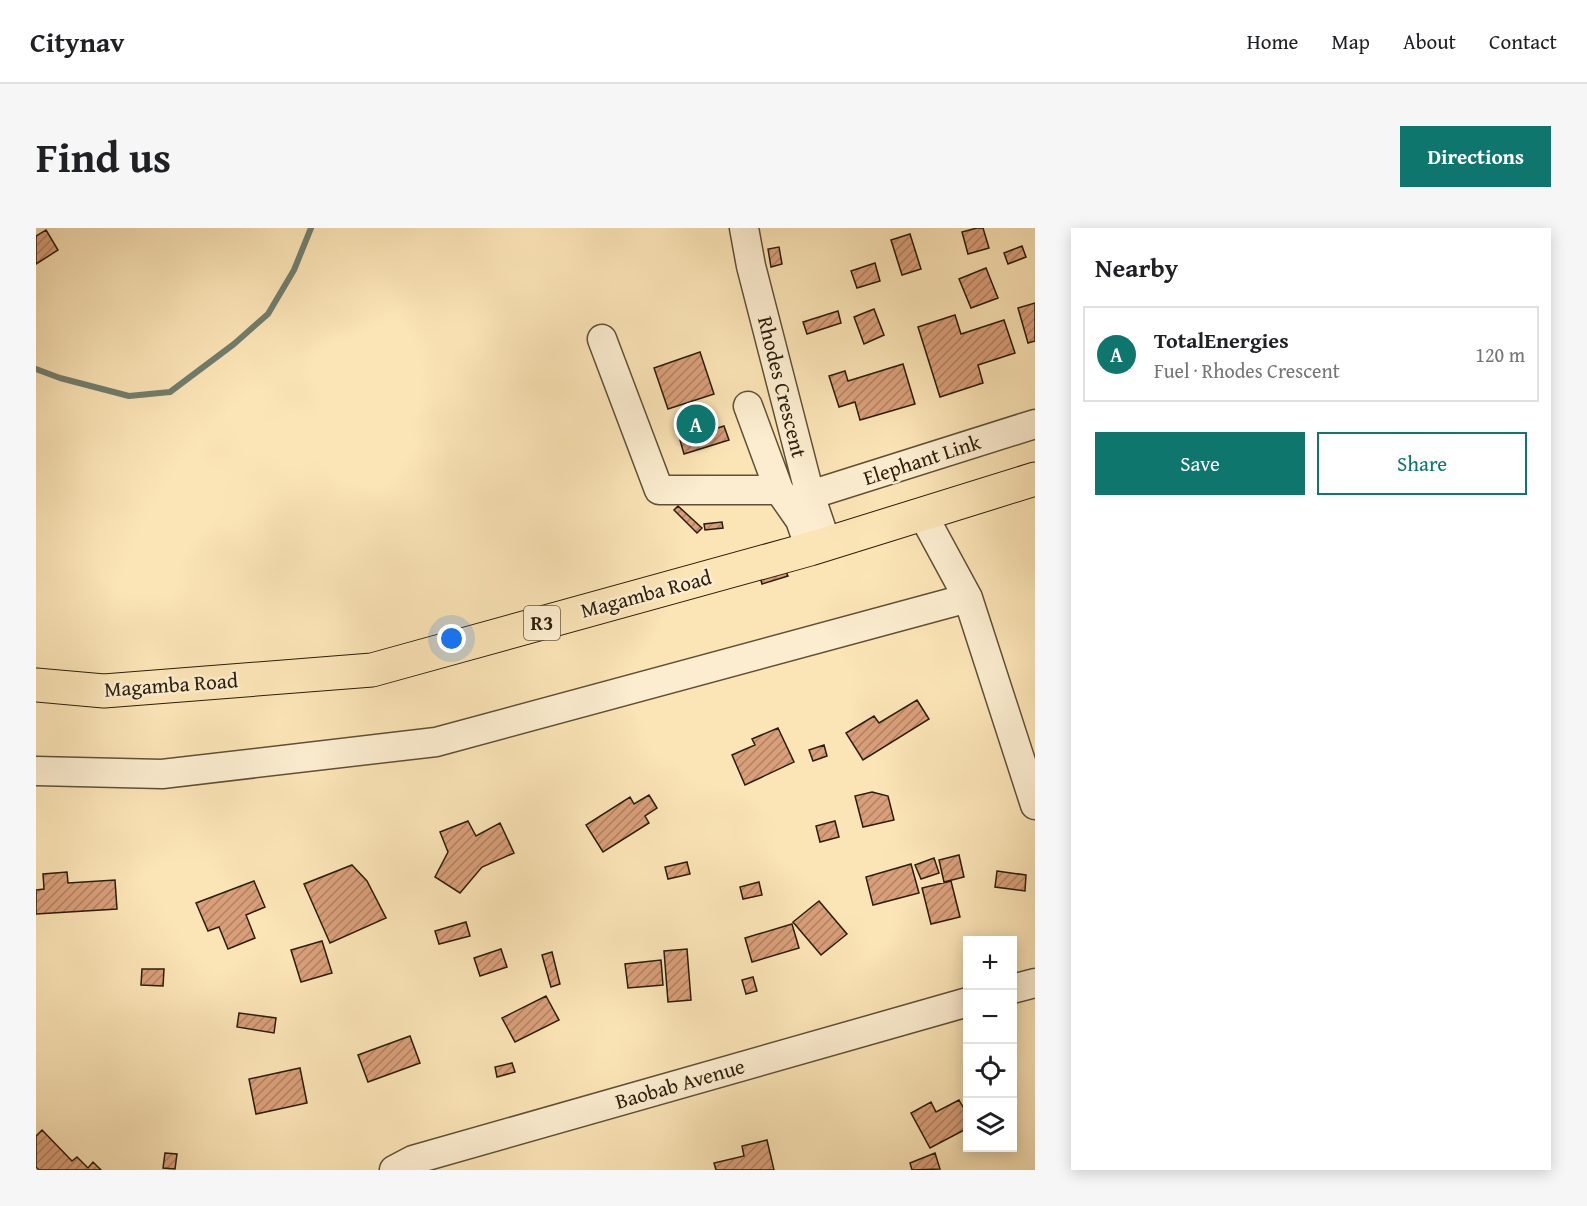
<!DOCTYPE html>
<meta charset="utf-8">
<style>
:root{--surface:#fff;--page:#f6f6f6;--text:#202124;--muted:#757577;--line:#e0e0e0;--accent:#0f766e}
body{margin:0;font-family:"Gentium Book Plus",serif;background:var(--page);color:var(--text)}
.controls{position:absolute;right:18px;bottom:18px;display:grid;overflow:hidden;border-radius:0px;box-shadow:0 3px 15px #0003}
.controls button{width:54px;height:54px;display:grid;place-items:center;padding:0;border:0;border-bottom:2px solid var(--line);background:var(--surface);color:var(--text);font:30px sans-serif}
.you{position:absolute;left:416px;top:411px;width:21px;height:21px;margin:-15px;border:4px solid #fff;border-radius:50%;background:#1a73e8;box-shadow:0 0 0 9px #1a73e833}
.badge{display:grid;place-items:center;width:39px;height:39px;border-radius:50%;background:var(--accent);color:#fff;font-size:20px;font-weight:700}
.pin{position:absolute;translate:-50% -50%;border:3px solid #fff;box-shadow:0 2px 6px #0006}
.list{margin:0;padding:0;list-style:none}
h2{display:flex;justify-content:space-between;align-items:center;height:78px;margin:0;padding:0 24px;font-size:26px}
h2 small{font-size:20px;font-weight:400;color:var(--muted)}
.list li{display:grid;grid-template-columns:39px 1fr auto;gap:18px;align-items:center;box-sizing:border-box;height:96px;margin:0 12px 12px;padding:0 12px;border:2px solid var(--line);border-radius:0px}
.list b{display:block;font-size:22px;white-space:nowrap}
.list p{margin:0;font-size:20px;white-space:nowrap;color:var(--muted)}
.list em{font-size:20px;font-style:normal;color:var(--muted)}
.actions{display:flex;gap:12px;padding:18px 24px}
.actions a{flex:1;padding:14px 0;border:2px solid var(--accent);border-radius:0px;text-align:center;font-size:21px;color:var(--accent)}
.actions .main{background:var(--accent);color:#fff}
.icon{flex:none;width:33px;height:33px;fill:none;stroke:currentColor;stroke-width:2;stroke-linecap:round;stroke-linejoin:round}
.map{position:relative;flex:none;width:999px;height:942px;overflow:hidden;border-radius:0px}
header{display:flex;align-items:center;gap:36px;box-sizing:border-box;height:84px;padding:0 30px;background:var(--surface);border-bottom:2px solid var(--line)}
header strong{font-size:28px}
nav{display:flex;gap:33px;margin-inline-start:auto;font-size:21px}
.intro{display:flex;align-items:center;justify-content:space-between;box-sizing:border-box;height:144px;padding:0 36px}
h1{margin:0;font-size:42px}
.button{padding:15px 27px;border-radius:0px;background:var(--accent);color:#fff;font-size:21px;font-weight:700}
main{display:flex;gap:36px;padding:0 36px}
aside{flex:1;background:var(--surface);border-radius:0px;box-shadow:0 3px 15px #0003}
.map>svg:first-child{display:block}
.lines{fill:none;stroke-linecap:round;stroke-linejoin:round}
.stream{stroke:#717e6d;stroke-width:6}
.building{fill:url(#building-hatch);stroke:#2b1d0a;stroke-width:1.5}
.minor-casing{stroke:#5f4f35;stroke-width:31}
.highway-casing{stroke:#2b1d0a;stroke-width:35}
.minor{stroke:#fcedd0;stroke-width:28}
.highway{stroke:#fbe4b6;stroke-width:33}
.labels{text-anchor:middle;stroke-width:5;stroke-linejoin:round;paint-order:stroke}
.shield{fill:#fcedd0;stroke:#6a5b45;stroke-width:1.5}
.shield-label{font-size:20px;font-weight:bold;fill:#2b1d0a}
.street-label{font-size:21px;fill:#2b1d0a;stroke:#fcedd0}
</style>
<header>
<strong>Citynav</strong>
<nav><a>Home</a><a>Map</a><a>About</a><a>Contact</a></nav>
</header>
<div class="intro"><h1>Find us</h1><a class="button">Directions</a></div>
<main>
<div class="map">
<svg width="999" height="942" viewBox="0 0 999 942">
<defs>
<pattern id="building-hatch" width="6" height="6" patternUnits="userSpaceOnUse" patternTransform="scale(1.5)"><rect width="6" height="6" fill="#d99f7a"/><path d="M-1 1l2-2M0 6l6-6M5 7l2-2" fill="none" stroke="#b08162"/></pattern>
</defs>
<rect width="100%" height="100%" fill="#fbe4b6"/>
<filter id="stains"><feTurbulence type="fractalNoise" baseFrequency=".00333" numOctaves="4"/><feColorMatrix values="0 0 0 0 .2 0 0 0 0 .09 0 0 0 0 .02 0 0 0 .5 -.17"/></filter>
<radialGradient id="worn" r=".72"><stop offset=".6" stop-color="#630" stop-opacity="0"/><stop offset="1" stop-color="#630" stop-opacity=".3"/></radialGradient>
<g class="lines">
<!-- stream -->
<path class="stream" d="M0,141L24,150L93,168L134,164L198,116L232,86L258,42L275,0"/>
</g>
<!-- building -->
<path class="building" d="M941,0H947L953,20L932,26L926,4Z
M10,2L22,22L0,36V8Z
M874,6L885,41L866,47L855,12Z
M986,18L990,29L972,36L968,25Z
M743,19L746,36L735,39L732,21Z
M839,35L844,53L821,60L815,43Z
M950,40L962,70L935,80L923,51Z
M999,75V113L992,115L982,80Z
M838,81L848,107L828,116L818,89Z
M802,83L805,95L771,106L767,94Z
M919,87L925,106L968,92L979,125L942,137L947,155L904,169L882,99Z
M664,124L678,166L632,181L618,140Z
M867,136L879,176L824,192L819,174L803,179L793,148L809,143L812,153Z
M688,198L693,212L648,226L644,212Z
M642,278L666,300L661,305L638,282Z
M686,294L687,300L669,302L668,296Z
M749,341L752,348L726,356L724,349Z
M881,472L893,491L827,532L810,505L838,488L843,495Z
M742,500L758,534L709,557L696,527L719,517L716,511Z
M788,517L791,528L777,533L773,522Z
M836,564L852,568L858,592L827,599L819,568Z
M613,567L621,580L609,588L613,595L567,624L550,597L594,569L598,576Z
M432,593L440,608L464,595L478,625L446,639L424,665L399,649L412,624L404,604Z
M799,593L803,609L784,614L780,598Z
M923,627L928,649L908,654L903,632Z
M898,630L903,645L885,651L879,637Z
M651,634L654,646L632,651L629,639Z
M875,636L883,665L837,677L830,649Z
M316,637L331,653L350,690L294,715L268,656Z
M961,643L990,647L989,663L959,659Z
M31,644L32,655L79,652L81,681L0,686V662L8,661L7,646Z
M218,653L229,679L210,687L219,710L192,721L183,699L172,703L160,675Z
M915,653L924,689L895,696L886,660Z
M723,654L726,667L707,671L704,659Z
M783,673L811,706L785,727L757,694Z
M430,694L434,708L403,716L399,703Z
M756,696L763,720L716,734L709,710Z
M286,713L296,745L265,754L255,722Z
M465,721L471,739L444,748L438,730Z
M651,721L655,772L632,774L628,723Z
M516,724L524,756L515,759L506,727Z
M625,732L627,757L592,760L589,736Z
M106,741H128L127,758L105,757Z
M717,749L721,763L710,766L706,752Z
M510,768L523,792L479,814L466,790Z
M203,785L240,790L238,805L201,799Z
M374,808L384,835L332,854L322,827Z
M476,835L479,844L461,849L459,839Z
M264,840L271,875L220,886L213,851Z
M923,872L932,888V900L894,920L875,885L895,874L900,884Z
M6,902L36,933L41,929L52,940L57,934L65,942H3L0,939V908Z
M731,912L738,942H680L678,935L708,928L706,918Z
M129,925L141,926L139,941L127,940Z
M899,925L904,941L876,942L874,935Z"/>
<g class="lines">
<!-- minor casing -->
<g class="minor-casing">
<path id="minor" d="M708,0L715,38L774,267L789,311
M566,111L623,262H743L764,292L774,321
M712,178L743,262
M774,267L999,196
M887,287L932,370L999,577
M0,543L126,546L400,514L932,370
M976,761L999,755
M358,942L377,932L932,774"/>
</g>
<!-- highway casing -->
<g class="highway-casing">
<path id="highway" d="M0,457L68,463L336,442L774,321L999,251"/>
</g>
<!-- minor -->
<use href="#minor" class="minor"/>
<!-- highway -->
<use href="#highway" class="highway"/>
</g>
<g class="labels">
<!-- shield labels -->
<rect class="shield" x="488" y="378" width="36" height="34" rx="4.5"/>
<g class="shield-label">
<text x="506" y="402">R3</text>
</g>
<!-- street labels -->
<g class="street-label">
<text transform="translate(746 159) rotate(76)" y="7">Rhodes Crescent</text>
<text transform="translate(886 232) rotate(-18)" y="7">Elephant Link</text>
<text transform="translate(610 366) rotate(-15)" y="7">Magamba Road</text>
<text transform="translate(135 457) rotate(-4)" y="7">Magamba Road</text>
<text transform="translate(644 856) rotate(-16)" y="7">Baobab Avenue</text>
</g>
</g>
<rect width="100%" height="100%" filter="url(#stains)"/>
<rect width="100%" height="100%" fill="url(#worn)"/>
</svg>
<div class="controls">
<button>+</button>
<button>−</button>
<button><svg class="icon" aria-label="locate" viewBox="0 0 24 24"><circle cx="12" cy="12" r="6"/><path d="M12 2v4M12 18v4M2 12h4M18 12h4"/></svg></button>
<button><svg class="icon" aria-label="layers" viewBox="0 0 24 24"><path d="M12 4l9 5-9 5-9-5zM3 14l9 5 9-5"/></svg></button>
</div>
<div class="you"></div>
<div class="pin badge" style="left:660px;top:196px">A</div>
</div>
<aside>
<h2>Nearby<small></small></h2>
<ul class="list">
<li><span class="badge">A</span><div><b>TotalEnergies</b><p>Fuel · Rhodes Crescent</p></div><em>120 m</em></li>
</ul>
<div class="actions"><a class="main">Save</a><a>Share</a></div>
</aside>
</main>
